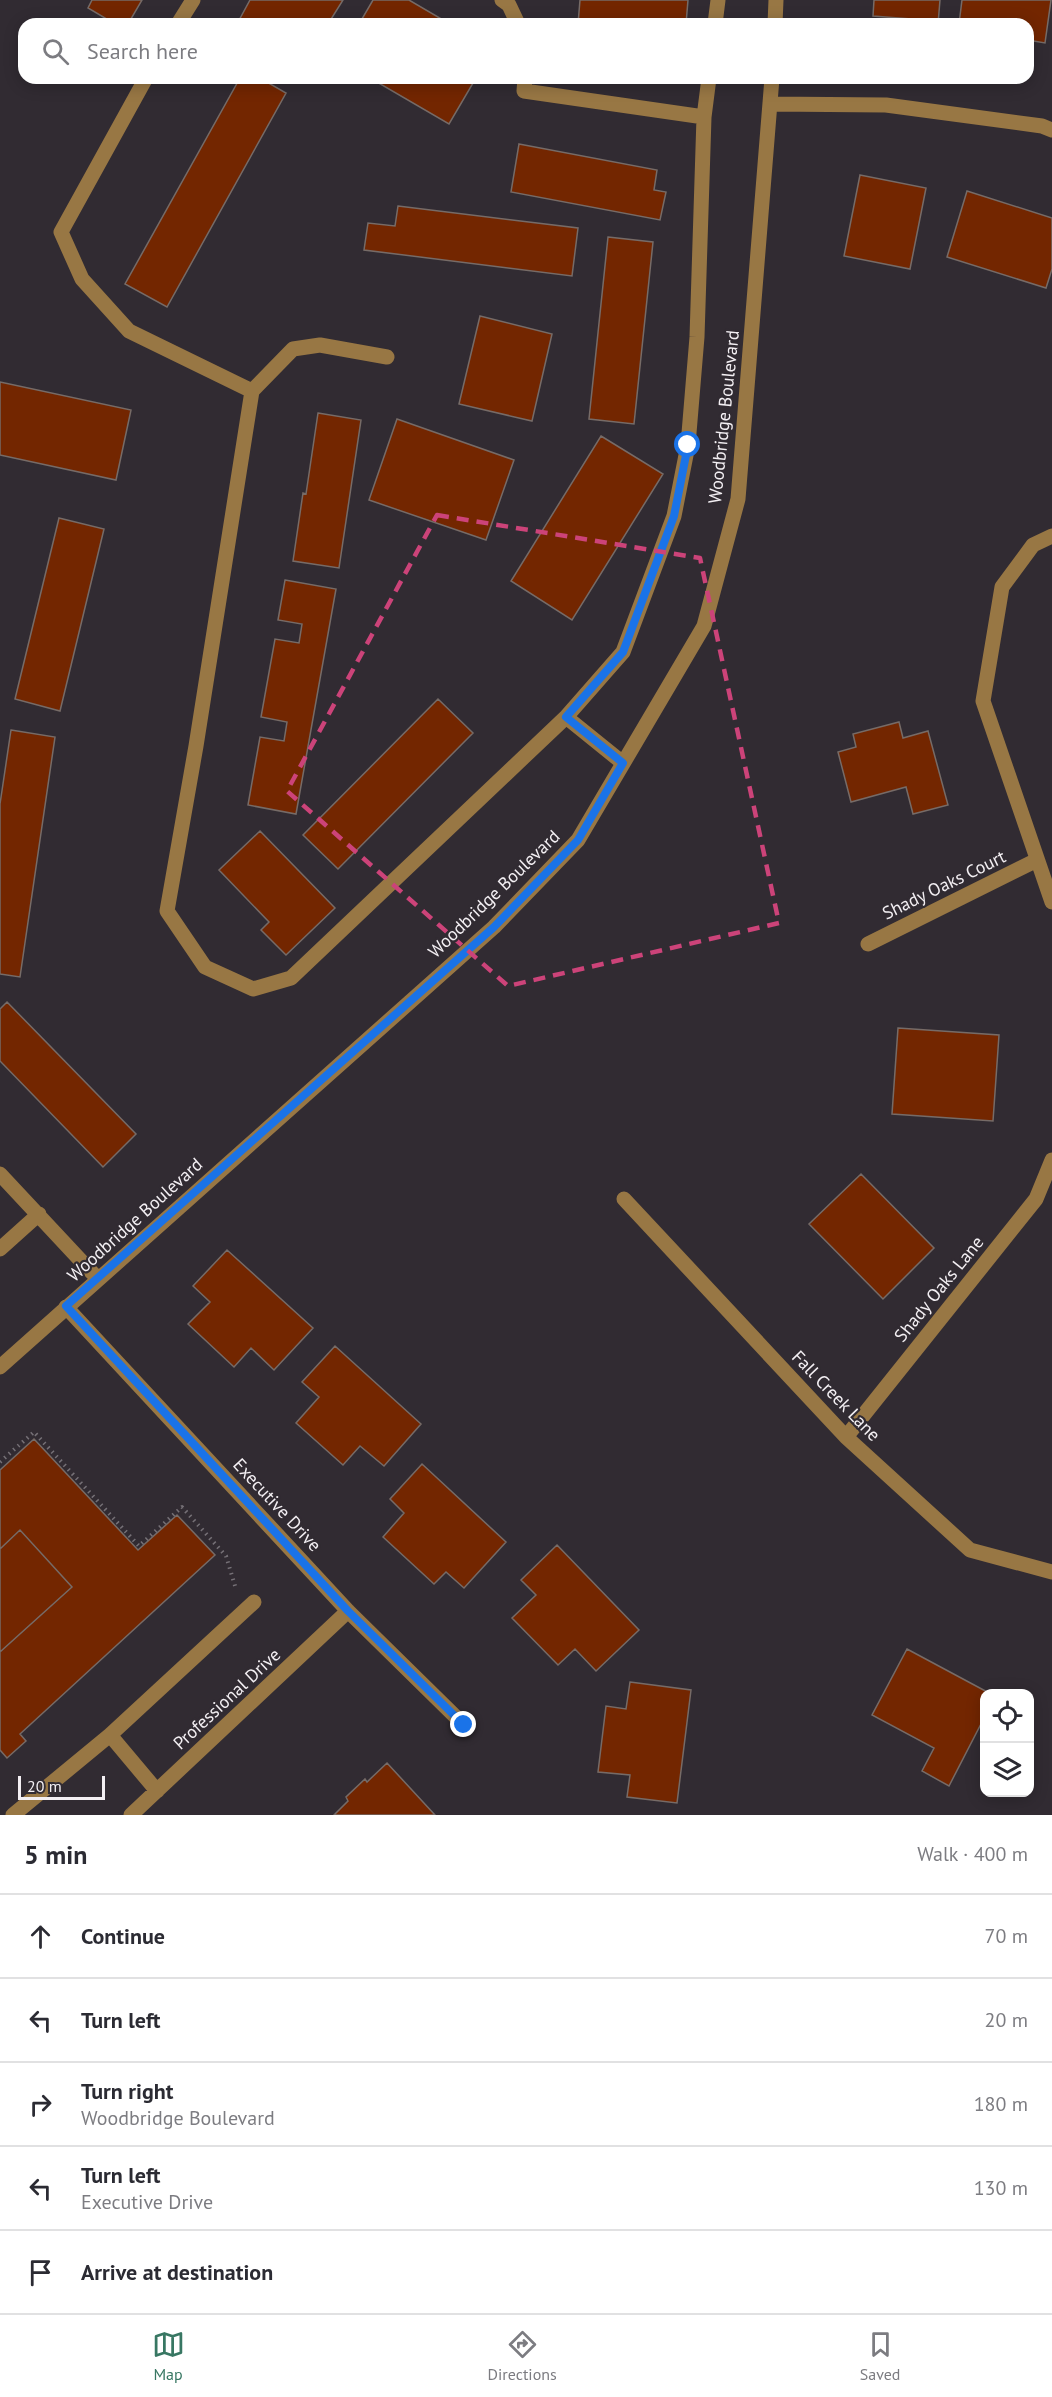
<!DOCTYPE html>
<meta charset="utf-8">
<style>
:root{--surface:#fff;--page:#f7f7f7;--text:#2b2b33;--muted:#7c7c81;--line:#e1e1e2;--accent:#387763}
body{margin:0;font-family:"PT Sans",sans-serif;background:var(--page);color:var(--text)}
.controls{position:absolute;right:18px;bottom:18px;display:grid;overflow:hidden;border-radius:12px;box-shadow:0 3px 15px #0003}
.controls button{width:54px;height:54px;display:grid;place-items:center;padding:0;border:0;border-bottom:2px solid var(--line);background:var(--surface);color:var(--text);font:30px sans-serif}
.scale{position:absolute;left:18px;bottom:15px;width:87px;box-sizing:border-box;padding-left:6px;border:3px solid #f3eff3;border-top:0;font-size:16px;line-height:21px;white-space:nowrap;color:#f3eff3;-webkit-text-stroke:4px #312b32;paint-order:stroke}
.stop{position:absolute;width:18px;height:18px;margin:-14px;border:4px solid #1a73e8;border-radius:50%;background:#fff}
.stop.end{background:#1a73e8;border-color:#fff;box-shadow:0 2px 6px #0008}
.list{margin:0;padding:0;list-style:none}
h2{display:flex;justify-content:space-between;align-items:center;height:78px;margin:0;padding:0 24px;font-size:26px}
h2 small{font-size:20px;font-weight:400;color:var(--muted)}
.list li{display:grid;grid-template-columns:39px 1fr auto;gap:18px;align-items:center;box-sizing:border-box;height:84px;padding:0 24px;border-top:2px solid var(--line)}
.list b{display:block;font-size:22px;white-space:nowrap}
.list p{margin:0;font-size:20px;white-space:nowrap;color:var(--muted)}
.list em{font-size:20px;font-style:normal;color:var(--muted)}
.icon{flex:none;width:33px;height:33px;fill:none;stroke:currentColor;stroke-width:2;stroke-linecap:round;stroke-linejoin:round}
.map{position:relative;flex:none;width:1052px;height:1815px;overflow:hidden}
.search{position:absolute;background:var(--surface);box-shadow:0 3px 15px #0003;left:18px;right:18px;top:18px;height:66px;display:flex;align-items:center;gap:15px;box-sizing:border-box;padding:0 21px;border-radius:18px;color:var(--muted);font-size:22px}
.sheet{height:498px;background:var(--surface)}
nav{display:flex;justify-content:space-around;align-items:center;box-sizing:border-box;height:84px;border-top:2px solid var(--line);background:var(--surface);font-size:16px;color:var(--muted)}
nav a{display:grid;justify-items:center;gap:3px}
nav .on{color:var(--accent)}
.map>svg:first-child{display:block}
.building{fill:#732600;stroke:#766b67;stroke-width:1.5}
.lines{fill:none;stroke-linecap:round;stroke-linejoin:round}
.path{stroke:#757076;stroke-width:4;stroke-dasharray:1.5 4.5;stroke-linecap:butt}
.minor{stroke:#987744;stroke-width:15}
.route{stroke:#1a73e8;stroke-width:8}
.marked{fill:none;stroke:#cc4379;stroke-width:4.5;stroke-dasharray:12 8;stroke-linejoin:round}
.labels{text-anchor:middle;stroke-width:4.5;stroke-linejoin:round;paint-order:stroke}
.street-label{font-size:18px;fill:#f3eff3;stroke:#312b32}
</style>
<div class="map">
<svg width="1052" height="1815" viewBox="0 0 1052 1815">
<rect width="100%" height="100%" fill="#312b32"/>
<!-- building -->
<path class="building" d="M92,0H142L128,24H115L88,8Z
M250,0H343L328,24H237Z
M373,0H409L450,24H359Z
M580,0H688L686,24H578Z
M874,0H940L938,24H911V19L873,16Z
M962,0H1051L1045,43L1028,40V24H959Z
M240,78H260L286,93L167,307L125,284Z
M370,78H476L449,124Z
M519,144L657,170L654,190L666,192L660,220L511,192Z
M860,175L926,188L910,269L844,256Z
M967,191L1052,218V269L1046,288L947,257Z
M398,206L578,228L572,276L364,250L368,223L395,226Z
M608,237L653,242L634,424L589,419Z
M480,316L552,334L532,421L459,404Z
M0,382L131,410L116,480L0,455Z
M318,413L361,420L339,568L293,561L303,493L306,494Z
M397,419L514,460L486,540L369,500Z
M601,436L663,474L572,620L511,581Z
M59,518L104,529L60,711L15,699Z
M285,580L336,589L296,814L248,805L260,737L284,741L287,722L261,717L275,639L299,643L302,624L278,620Z
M438,699L473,733L338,869L303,835Z
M899,722L903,738L928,731L948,805L913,814L906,787L851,802L838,752L856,747L853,734Z
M11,730L55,737L20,977L0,974V804Z
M260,831L335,908L286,955L261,930L269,922L219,870Z
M7,1002L136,1134L103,1167L0,1061V1009Z
M898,1028L999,1035L993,1121L892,1114Z
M861,1174L934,1248L883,1299L809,1224Z
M227,1250L313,1328L274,1370L251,1348L234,1367L188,1324L210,1302L193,1286Z
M335,1346L421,1424L384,1466L360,1446L343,1465L296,1423L319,1397L302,1382Z
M34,1439L138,1550L177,1515L215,1555L20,1734L26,1741L7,1758L0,1750V1652L72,1587L20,1530L0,1549V1470Z
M34,1439L138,1550L177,1515L215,1555L20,1734L26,1741L7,1758L0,1750V1470Z
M422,1464L506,1542L464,1588L446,1572L434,1584L383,1537L404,1513L390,1499Z
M557,1545L639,1630L596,1671L575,1649L558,1665L512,1618L536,1595L521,1580Z
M907,1649L991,1694H984V1718L949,1786L922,1771L934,1748L872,1715Z
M630,1682L691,1690L677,1803L627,1797L630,1775L598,1772L606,1706L626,1709Z
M387,1763L435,1815H334L348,1801L346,1797L365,1779L367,1782Z"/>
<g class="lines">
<!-- path -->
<path class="path" d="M0,1462L34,1432L139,1546L182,1507L226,1556L236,1589"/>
<!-- minor -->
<path class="minor" d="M502,0L509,5L518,24
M178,24L193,0
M715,24L718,0
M775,24L776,0
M146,78L61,232L82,279L129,331L252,391L196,746L167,911L205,967L253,989L291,978L566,717L623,652L674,516L688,445L697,337L704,117L709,78
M525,78L524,91L704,117
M771,104L886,105L1042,126L1052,130
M252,391L293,349L320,345L387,357
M1052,536L1033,545L1002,587L983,701L1052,902
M566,717L623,763
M868,944L1037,860
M0,1174L98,1279
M624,1199L846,1437L970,1550L1052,1572
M0,1249L39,1214
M66,1307L348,1611L464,1725
M0,1367L494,927L578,840L704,626L738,499L772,78
M846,1437L1036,1199L1052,1160
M110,1735L254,1602
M13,1815L110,1735L157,1791
M131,1815L348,1611"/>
</g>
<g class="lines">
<!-- route -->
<path class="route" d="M464,1725L348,1611L66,1306L494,927L578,840L623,763L566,717L623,652L674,516L688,445"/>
</g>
<!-- marked area -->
<path class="marked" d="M437,515L700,558L779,923L508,986L287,791Z"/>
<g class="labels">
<!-- street labels -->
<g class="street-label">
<text transform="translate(724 417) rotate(-84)" y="6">Woodbridge Boulevard</text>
<text transform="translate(944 885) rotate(-26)" y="6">Shady Oaks Court</text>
<text transform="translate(494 894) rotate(-44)" y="6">Woodbridge Boulevard</text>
<text transform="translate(135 1220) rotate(-42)" y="6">Woodbridge Boulevard</text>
<text transform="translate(939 1289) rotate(-51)" y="6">Shady Oaks Lane</text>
<text transform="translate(836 1396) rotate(46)" y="6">Fall Creek Lane</text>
<text transform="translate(277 1505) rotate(47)" y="6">Executive Drive</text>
<text transform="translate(227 1699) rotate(-43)" y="6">Professional Drive</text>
</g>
</g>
</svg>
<div class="controls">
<button><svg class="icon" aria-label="locate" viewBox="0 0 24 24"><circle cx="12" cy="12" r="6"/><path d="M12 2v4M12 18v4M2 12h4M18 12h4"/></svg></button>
<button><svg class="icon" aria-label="layers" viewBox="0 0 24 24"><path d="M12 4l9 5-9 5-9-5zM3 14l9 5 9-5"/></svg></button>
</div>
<div class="scale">20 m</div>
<div class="stop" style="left:688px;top:445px"></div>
<div class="stop end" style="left:464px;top:1725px"></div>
<div class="search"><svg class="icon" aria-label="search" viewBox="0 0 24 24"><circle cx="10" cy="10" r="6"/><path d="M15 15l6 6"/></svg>Search here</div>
</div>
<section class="sheet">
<h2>5 min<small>Walk · 400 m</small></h2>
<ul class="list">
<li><svg class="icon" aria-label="ahead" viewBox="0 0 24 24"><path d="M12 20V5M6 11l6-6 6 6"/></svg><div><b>Continue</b></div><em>70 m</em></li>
<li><svg class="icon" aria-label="left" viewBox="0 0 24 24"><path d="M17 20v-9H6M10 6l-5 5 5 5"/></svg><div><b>Turn left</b></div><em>20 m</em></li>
<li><svg class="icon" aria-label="right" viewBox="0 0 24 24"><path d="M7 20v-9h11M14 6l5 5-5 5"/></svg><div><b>Turn right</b><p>Woodbridge Boulevard</p></div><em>180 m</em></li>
<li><svg class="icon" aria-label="left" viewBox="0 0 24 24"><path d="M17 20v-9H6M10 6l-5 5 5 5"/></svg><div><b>Turn left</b><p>Executive Drive</p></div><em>130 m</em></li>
<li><svg class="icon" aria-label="arrive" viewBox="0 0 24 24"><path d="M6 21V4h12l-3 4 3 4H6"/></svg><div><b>Arrive at destination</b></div></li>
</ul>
</section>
<nav>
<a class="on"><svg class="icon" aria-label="map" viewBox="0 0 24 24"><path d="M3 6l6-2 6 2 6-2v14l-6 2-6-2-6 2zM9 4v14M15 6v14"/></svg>Map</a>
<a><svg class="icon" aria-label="directions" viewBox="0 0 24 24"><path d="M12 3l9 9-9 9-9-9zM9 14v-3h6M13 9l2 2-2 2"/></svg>Directions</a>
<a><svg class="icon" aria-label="saved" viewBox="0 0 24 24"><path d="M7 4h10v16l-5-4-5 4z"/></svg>Saved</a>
</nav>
